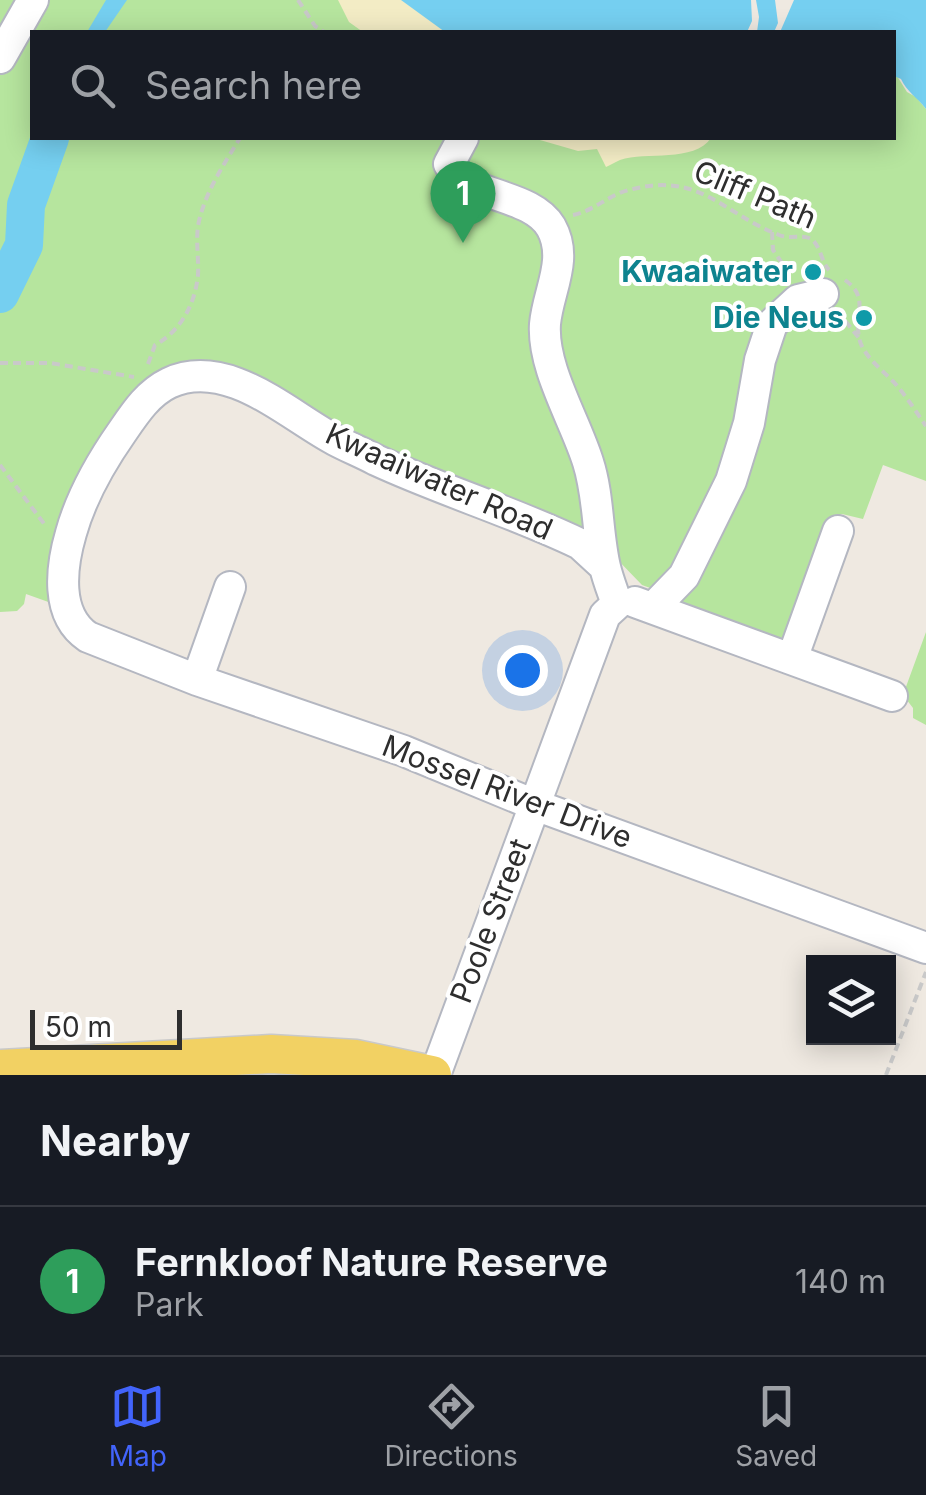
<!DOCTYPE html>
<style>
:root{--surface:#171b24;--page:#242831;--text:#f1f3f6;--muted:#9ea1a6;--line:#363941;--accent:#4264fb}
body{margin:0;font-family:Inter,sans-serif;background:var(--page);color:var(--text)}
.controls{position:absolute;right:30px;bottom:30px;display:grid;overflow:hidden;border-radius:0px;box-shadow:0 5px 25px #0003}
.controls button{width:90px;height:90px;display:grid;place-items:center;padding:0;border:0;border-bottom:2px solid var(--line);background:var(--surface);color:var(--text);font:50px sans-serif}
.scale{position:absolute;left:30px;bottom:25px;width:152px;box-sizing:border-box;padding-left:10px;border:5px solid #2e2e2e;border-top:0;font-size:28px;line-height:35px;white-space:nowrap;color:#2e2e2e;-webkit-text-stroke:8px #fff;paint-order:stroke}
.you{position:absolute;left:522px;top:670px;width:35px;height:35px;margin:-25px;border:8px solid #fff;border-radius:50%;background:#1a73e8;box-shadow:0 0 0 15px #1a73e833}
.badge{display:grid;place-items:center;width:65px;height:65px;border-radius:50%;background:var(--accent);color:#fff;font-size:32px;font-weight:700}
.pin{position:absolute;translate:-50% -82px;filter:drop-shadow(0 2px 5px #0008)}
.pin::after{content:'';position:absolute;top:52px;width:35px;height:30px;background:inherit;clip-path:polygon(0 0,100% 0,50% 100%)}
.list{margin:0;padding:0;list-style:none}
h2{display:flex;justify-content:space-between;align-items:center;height:130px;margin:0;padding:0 40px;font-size:42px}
h2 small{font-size:32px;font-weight:400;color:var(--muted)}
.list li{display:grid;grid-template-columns:65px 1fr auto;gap:30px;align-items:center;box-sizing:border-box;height:150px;padding:0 40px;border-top:2px solid var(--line)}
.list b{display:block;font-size:38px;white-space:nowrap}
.list p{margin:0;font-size:32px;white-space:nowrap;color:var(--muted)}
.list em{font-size:32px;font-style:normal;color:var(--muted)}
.icon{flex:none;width:55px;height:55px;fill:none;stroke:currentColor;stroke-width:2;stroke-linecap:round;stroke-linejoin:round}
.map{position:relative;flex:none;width:926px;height:1075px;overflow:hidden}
.search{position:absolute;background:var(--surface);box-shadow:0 5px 25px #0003;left:30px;right:30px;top:30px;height:110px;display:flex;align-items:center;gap:25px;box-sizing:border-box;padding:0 35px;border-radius:0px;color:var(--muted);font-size:38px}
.sheet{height:280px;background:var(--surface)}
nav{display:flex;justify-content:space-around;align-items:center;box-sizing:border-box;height:140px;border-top:2px solid var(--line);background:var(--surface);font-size:28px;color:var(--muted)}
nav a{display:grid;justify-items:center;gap:5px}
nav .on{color:var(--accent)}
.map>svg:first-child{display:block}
.green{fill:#b6e59e}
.sand{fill:#f3ecc5}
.water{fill:#75cff0}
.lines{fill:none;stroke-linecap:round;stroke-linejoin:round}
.river{stroke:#75cff0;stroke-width:38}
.minor-casing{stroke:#b4b7c1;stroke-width:34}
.major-casing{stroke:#c9c9c9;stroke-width:41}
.path{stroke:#c9c9c9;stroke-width:4;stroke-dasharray:8 5;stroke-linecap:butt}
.minor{stroke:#fff;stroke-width:30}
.major{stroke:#f2d163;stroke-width:38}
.culture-dot{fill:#0f9aa8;stroke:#fff;stroke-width:4}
.labels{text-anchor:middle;stroke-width:8;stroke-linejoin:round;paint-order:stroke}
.street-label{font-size:30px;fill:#2e2e2e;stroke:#fff}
.culture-label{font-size:30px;font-weight:bold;fill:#0d838f;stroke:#fff;text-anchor:end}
</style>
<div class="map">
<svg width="926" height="1075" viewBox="0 0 926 1075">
<rect width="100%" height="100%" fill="#efe9e1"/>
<!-- green -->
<path class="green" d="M0,0H401L445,32H32V138H894V76H897L907,92L916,97L926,109V481L883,465L863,519L842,514L835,517L787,635L779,639L694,613L680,599L642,585L613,555L408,470L259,389L145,393L54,604L26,594L24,604L17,611L0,612Z
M926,632V725L913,718V708L903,695Z"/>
<!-- sand -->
<path class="sand" d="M338,0H451L527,32H363L349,22Z
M533,138H711C694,163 646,151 620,160C615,162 611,165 606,167L597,149L578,151Z"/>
<!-- water -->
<path class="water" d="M106,0H127L105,32H87Z
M401,0H751L752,21L747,32H445Z
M756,0H775L778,23L774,32H757L759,17Z
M794,0H926V109C917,97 907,92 901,79L894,76V32H780Z"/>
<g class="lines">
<!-- river -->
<path class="river" d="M0,294L24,245L26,205L50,138"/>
<!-- minor casing -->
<g class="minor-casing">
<path id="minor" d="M0,58L33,0
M463,138L449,164C464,198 530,192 551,227C569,259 548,291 545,324C542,368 575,420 588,462C599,496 597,533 605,567C608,580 613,592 617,604
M605,567L580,544C514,512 443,491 376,460C363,453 348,447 335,440C288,415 227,356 169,383C148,393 135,413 122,432C101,462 81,497 71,533C61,567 55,615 88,637L197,680L404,751L535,805L926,948
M635,602L892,696
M653,608L684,576L731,481L749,423L760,360L772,324L798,300L823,294
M792,659L838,531
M197,680L230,587
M435,1075L605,615L617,604"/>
</g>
<!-- major casing -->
<g class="major-casing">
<path id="major" d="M0,1069L271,1054L356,1059L432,1075"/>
</g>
<!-- path -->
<path class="path" d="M298,0L315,26L324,32
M573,215C594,211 608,195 629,190C700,171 720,212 779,235C789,239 801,235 809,238C820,242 821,262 829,270
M772,232L773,250L791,276
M845,280C870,298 854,313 859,337C862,357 886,372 898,387C908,399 917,413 926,426
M837,311L859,338
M0,363H50L134,377
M148,364L155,345C181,331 195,304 198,275C199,257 195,239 199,221C206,191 224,164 240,138
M0,465L45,525
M886,1075L926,972"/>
<!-- minor -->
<use href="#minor" class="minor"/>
<!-- major -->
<use href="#major" class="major"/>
</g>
<!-- markers -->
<g class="culture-dot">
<circle cx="813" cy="272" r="10"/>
<circle cx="864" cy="318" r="10"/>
</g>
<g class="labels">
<!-- street labels -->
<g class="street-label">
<text transform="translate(755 195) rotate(23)" y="10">Cliff Path</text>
<text transform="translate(439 482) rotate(24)" y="10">Kwaaiwater Road</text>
<text transform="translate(507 792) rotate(21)" y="10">Mossel River Drive</text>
<text transform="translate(491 921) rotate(-69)" y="10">Poole Street</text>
</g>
<!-- culture labels -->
<g class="culture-label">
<text x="793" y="282">Kwaaiwater</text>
<text x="844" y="328">Die Neus</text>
</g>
</g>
</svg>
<div class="controls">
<button><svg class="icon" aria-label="layers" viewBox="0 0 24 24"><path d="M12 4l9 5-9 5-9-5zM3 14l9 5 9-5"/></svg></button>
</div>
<div class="scale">50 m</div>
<div class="you"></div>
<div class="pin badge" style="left:463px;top:243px;background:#2e9e5b">1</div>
<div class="search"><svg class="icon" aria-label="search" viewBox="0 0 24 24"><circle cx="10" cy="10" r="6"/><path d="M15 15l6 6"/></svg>Search here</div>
</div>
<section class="sheet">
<h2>Nearby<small></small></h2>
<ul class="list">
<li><span class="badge" style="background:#2e9e5b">1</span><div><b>Fernkloof Nature Reserve</b><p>Park</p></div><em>140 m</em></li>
</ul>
</section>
<nav>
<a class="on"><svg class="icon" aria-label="map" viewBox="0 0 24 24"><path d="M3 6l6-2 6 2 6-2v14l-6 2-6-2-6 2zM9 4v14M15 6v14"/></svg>Map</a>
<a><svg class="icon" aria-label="directions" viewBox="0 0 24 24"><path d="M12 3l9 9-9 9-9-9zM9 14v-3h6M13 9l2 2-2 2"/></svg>Directions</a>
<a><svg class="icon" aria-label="saved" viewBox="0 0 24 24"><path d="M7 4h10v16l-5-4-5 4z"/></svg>Saved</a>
</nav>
